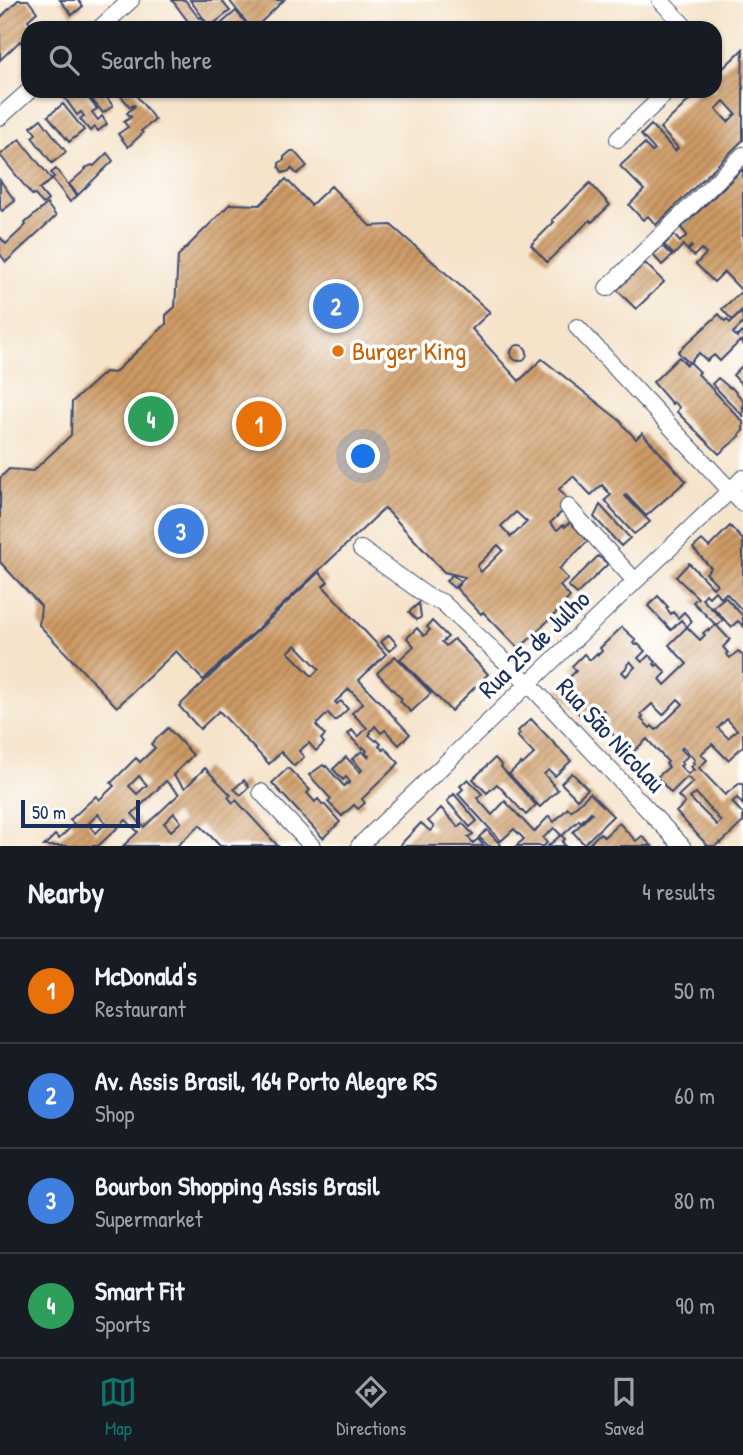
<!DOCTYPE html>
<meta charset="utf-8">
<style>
:root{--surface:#171b24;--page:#242831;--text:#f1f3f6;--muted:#9ea1a6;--line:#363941;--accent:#0f766e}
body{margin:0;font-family:"Patrick Hand",sans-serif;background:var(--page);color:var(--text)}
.scale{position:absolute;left:21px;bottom:18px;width:119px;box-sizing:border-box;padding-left:7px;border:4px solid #1b2f5e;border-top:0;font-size:19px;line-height:24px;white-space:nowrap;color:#1b2f5e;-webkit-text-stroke:5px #fff;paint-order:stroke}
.you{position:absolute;left:364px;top:457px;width:24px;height:24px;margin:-18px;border:5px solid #fff;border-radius:50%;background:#1a73e8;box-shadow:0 0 0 10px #1a73e833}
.badge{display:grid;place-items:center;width:46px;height:46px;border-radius:50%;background:var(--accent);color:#fff;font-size:23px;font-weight:700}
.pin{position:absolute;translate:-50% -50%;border:4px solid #fff;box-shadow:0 2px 7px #0006}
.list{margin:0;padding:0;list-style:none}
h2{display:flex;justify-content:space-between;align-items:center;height:91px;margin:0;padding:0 28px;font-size:30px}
h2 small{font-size:23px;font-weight:400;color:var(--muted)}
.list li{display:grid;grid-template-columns:46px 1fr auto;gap:21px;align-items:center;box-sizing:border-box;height:105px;padding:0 28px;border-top:2px solid var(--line)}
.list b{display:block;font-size:26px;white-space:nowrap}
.list p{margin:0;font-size:23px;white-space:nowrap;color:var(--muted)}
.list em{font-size:23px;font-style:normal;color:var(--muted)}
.icon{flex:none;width:38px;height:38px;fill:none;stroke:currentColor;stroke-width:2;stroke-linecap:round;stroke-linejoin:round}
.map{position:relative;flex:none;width:743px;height:846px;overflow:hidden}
.search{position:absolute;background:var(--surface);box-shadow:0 2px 5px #0004;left:21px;right:21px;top:21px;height:77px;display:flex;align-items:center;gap:18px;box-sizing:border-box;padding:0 24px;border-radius:21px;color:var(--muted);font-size:26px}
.sheet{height:511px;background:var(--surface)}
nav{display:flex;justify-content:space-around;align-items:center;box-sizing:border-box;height:98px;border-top:2px solid var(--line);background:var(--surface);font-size:19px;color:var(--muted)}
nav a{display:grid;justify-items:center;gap:4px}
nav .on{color:var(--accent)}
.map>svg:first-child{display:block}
.building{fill:url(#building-hatch);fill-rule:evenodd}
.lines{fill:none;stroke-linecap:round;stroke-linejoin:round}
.minor-casing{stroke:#3c4a6e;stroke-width:18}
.minor{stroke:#fff;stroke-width:16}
.food-dot{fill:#e8710a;stroke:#fff;stroke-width:2.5}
.labels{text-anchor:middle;stroke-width:7;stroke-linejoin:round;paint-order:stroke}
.food-label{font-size:26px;fill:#c56008;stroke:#fff;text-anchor:start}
.street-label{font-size:26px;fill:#1b2f5e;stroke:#fff}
</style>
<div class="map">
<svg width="743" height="846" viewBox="0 0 743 846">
<defs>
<pattern id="building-hatch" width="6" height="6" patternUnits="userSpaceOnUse" patternTransform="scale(1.75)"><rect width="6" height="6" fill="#cd9a63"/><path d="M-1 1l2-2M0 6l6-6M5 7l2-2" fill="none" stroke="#a67e55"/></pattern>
</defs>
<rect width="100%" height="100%" fill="#fff"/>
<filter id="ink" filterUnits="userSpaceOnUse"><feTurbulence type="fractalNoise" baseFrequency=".0143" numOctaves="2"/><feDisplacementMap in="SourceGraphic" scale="14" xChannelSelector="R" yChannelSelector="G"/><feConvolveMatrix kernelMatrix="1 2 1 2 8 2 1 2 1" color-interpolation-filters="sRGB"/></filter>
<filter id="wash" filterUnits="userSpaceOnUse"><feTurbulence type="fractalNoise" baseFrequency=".00686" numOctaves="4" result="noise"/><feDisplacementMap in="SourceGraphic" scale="28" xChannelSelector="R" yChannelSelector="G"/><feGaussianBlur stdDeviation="1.57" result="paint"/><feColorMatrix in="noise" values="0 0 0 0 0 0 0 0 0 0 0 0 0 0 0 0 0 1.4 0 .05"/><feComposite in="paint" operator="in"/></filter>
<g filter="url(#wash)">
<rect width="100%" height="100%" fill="#f5e3ca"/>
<g id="blocks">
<!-- building -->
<path class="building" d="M18,0H28L37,12L28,20L34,28H28V51L20,41L0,60V18Z
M60,0H78L83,6L72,15Z
M172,0H185L199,18L201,17L207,23L190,0H221L230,11L208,28H193Z
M229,0H284L255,28H251Z
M236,11L250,28H226L222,23Z
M743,49L742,85L743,86V140L656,225L648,216L643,220L629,205L644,190L620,166L644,144L652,152L655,150L641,135L651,125L675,151L678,148L660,128L699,91H715V76ZM724,101L736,114L728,122L716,109Z
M60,91H83L97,109L92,112L98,120L102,116L107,124L98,131L95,127L90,131L80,119L84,116L81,112L77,115Z
M85,91H102L113,106L103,113Z
M117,91H133L155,120L141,131L143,133L128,147L118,134L128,127L124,122L131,117L127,113L135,106L134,105L130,107Z
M63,104L84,130L69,142L48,116Z
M41,119L66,152L52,163L32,137L36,134L31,127Z
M20,139L52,180L39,189L48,200L43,204L34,194L32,195L0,155Z
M291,151H294L307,166L297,174L291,168L289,171L283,173L279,167V163L284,160V157Z
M107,153L113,161L78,195L69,184L86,169L85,168L92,165L94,166Z
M56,169L77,196L70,202L52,178L54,177L51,173Z
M743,169V309L732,320L722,309L742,291L724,272L714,282L696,264L706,254L701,249L694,256L688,251L692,247L691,246L687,250L683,245L674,255L664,245L674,235L680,242L687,235L681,228Z
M286,179L311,205L331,186L370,226L391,225L490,312L472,329L519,381L542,359L623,423L622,424L636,439L642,433L686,481L646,516L626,495L625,496L650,522L634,534L610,508L611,507L605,500L611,495L602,485L591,495L573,476L559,489L567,499L559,507L563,511L550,523L557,530L563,525L565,527L570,522L588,541L559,569L568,579L560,586L570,597L559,608L560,609L519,649L483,612L481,614L456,588L465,577L444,572L385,508L203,680L176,651L117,707L39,625L41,606L0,562V478L9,469L33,471L71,435L72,402L105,372L114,373L166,324V315L175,307L178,256L230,204L260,205ZM516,512L527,522L511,537L501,526ZM498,545L503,550L481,572L477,566Z
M0,180L15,201L2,211L0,208Z
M590,183L610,205L592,222L590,220L547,262L531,245L554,222L552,220Z
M47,204L56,216L6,262L0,254V237L6,244L26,225L25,223Z
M662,246L672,256L662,265L653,255Z
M645,263L664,282L636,309L617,290Z
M742,312L743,323L733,333L737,337L743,331V344L740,341L720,361L714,355L707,361L699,353L690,362L700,372L698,374L743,422V431L739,435L740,436L719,454L677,412L679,407L673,402L672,404L653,382L679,357L687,365L689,363L678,352L719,314L725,321L727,319L730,323Z
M511 353a8 8 0 1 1 16 0a8 8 0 1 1-16 0Z
M743,365V386L733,375Z
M718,378L730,388L731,387L743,400V416L712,384Z
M600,505L630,538L621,546L594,517Z
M730,526L743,540V611L726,593L721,598L715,591L709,597L706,594L702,599L723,620L717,626L693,602L698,598L676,577L689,563L713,588L717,584L706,573L711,568L693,548L702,540L709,547Z
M598,556L608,564L577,594L568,586Z
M319,572L328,582L323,586L386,654L359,680L410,734L399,745L385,730L381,733L375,726L370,732L371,733L369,735L376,741L377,740L381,744L379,746L383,750L385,748L399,763L362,799L365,803L358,809L354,805L342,816L328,802L331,799L309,775L323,765L325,767L326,766L344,786L347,783L348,784L350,782L346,777L343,780L333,769L346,757L360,772L362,770L352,759L362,751L368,757L369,756L365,753L367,751L363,747L362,749L348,734L352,730L358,737L367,728L352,713L363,703L349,689L335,702L337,704L341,701L348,709L335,721L328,713L316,725L325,735L321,739L324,743L316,751L309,743L299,751L304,757L294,766L281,752L269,764L219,711L200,729L179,706ZM296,645L319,669L312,676L288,652Z
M452,575L461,581L454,588L446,581Z
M658,596L668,607L666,608L671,614L673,612L678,618L684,612L692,621L687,627L681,620L671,630L648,606Z
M725,597L743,616V626L738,621L731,627L713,607Z
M419,603L421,617L417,620L409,612Z
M432,621L448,637L442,642L446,646L454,639L488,674L451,711L400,659L414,646L407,638L417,628L424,636L430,630L427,627Z
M716,625L730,640L723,647L728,653L726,654L730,658L738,651L743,656V746L728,760L712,744L701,754L707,760L699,768L725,795L740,783L743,785V805L737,798L732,802L743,814V822L721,843L720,842L715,846H708L676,812L685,803L678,796L693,782L687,777L671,793L657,777L669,767L666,764L668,762L647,739L631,754L606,727L609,725L600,715L604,711L603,710L589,724L557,690L576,671L572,666L584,654L590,660L597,653L598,655L602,651L600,648L622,627L636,640L633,643L636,645L638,644L645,651L638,658L642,662L649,655L656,662L654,664L656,666L658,664L666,673L660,679L665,685L687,664L669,645L687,627L700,640L705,635L703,633L708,629L709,631ZM630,661L635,667L626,676L622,672L628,666L627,665ZM678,699L683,704L656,730L652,726L650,728L641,719L643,717L641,714L652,704L663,715ZM727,719L737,730L728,738L718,728ZM683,747L695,760L693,762L695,763L691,767L694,770L688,774L680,766L683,764L681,762L688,756L681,749ZM696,793L721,821L717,825L690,798Z
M389,635L397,644L389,651L381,642Z
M395,656L431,693L411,712L400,701L402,699L377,673Z
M531,719L571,761L555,776L549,770L544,774L558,790L540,807L509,774L521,763L522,765L534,754L517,736L520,734L518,731Z
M168,728L193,755L173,775L185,788L205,768L231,795L228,797L233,803L236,800L278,846H220L200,825L177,846H123L138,832L126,820L98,846H44L55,835L59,839L74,824L70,820L96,796L99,800L114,786L111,783L136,758L140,762L155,748L151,744ZM139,776L147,785L137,794L129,786ZM166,781L179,794L144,827L132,814ZM174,813L181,822L171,831L164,823ZM98,814L106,823L96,833L88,824Z
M495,758L502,766L501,767L536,805L526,815L497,784L487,793L473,779Z
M288,768L310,790L307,793L315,802L318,799L323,805L324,804L340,822L323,838L272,783Z
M572,773L588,789L577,799L561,783Z
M468,779L482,794L477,798L492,815L505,801L534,832L549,816L554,822L568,808L571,811L590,793L613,816L584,844L573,832L592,813L591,812L581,822L579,820L562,836L554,828L543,838L547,843L544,846H516L524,839L514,829L501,841L458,794L463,789L460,786Z
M244,780L249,787L241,795L234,789Z
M454,794L477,821L470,827L447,801Z
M441,808L458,827L462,823L473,834L468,837L473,843L478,839L484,846H399L421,823L430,831L434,827L428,821Z
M619,823L636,841L642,836L652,846H587L600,833L604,837Z
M487,830L501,845L500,846H488L479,837Z
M561,835L565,839L562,842L566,846H548Z"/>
</g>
</g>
<g filter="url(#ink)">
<use href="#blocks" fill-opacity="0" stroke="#3c4a6e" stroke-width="2"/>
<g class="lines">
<!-- minor casing -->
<g class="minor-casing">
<path id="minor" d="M660,0L686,28
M100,28L131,0
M0,117L29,91
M618,139L668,91
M607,288L743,155
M577,327L743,504
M568,507L635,581
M361,549L427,596L442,602L528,683L682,846
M261,792L312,846
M359,846L743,478"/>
</g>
<!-- minor -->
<use href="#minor" class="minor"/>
</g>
</g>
<!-- markers -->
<circle class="food-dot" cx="338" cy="351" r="7"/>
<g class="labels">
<!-- food labels -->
<g class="food-label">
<text x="352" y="360">Burger King</text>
</g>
<!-- street labels -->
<g class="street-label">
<text transform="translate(534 644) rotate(-44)" y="9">Rua 25 de Julho</text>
<text transform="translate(611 735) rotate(47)" y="9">Rua São Nicolau</text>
</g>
</g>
</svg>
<div class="scale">50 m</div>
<div class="you"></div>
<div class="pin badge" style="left:259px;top:424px;background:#e8710a">1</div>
<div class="pin badge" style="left:336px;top:306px;background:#3f7fe0">2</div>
<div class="pin badge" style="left:181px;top:531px;background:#3f7fe0">3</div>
<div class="pin badge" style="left:151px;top:419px;background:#2e9e5b">4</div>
<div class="search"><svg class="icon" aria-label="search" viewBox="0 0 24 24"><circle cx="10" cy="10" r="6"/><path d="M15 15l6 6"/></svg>Search here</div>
</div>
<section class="sheet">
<h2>Nearby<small>4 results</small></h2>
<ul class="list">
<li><span class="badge" style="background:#e8710a">1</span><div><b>McDonald's</b><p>Restaurant</p></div><em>50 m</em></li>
<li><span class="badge" style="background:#3f7fe0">2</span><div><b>Av. Assis Brasil, 164 Porto Alegre RS</b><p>Shop</p></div><em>60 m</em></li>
<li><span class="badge" style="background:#3f7fe0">3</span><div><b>Bourbon Shopping Assis Brasil</b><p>Supermarket</p></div><em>80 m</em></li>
<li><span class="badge" style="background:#2e9e5b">4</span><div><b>Smart Fit</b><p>Sports</p></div><em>90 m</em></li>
</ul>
</section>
<nav>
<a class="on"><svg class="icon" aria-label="map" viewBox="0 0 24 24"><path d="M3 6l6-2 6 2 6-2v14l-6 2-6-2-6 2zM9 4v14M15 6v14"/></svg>Map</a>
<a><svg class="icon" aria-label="directions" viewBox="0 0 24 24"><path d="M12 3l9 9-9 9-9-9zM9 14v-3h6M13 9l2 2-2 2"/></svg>Directions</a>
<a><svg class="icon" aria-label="saved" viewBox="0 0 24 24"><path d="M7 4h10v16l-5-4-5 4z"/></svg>Saved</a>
</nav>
